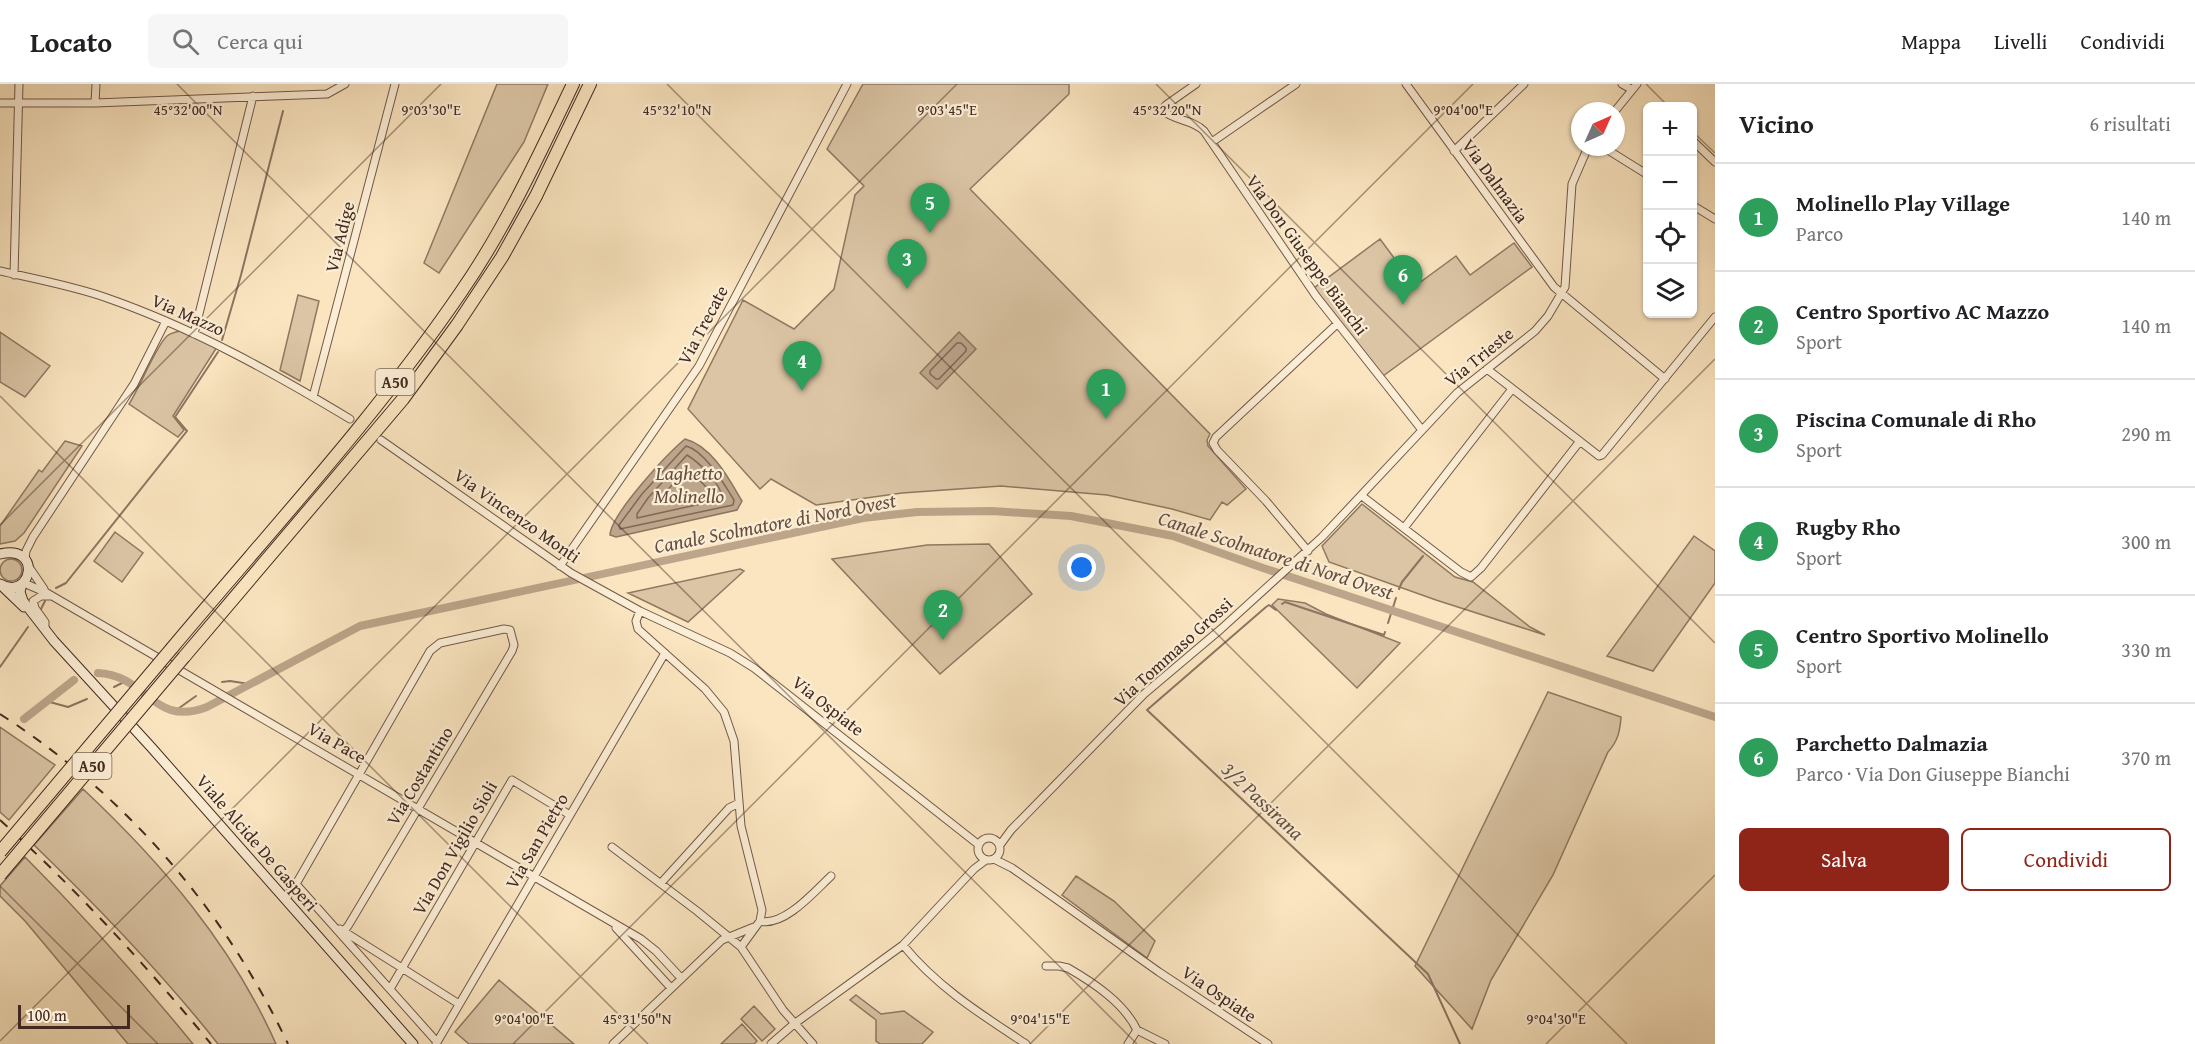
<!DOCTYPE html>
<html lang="it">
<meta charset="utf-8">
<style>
:root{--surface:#fff;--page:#f6f6f6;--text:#202124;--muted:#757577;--line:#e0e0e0;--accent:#8f2418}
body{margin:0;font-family:"Gentium Book Plus",serif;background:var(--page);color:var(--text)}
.controls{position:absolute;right:18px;top:18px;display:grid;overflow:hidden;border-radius:9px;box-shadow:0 2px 4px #0004}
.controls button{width:54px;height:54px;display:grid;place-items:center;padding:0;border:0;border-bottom:2px solid var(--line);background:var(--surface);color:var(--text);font:30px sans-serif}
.compass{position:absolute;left:1571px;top:18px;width:54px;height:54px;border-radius:50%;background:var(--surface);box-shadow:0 2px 4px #0004;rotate:45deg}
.scale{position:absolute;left:18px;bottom:15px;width:112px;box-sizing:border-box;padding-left:6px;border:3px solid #432a20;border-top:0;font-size:16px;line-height:21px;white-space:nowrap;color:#432a20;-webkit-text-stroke:4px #fceed6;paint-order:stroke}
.you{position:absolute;left:1082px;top:484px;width:21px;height:21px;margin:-15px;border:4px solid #fff;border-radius:50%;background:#1a73e8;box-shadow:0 0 0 9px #1a73e833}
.badge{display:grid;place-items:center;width:39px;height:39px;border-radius:50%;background:var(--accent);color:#fff;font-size:20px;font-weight:700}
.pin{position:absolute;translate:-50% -50px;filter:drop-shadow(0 2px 3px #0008)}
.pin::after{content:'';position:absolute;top:32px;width:21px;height:18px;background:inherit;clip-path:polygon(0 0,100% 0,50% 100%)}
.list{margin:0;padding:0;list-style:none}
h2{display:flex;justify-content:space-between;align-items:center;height:78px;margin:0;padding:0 24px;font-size:26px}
h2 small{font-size:20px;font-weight:400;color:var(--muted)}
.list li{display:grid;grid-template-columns:39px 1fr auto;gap:18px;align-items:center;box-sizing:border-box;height:108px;padding:0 24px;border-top:2px solid var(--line)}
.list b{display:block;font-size:22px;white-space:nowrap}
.list p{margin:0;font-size:20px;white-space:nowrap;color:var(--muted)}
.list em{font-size:20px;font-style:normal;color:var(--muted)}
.actions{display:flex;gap:12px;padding:18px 24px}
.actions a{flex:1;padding:14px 0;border:2px solid var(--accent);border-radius:9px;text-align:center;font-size:21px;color:var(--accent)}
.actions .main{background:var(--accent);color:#fff}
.icon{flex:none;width:33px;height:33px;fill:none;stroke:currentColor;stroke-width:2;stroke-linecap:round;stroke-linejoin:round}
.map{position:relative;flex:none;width:1715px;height:960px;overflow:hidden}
header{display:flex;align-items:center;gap:36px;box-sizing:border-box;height:84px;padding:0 30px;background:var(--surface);border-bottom:2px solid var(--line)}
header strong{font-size:28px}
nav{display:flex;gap:33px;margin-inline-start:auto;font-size:21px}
.search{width:420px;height:54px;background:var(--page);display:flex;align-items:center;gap:15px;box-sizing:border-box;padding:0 21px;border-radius:9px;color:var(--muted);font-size:22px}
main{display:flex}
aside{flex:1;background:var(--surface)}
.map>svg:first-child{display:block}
.green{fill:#dbc5a5;stroke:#8f7862;stroke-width:1.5}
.water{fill:#bca58a;stroke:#8c7460;stroke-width:1.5}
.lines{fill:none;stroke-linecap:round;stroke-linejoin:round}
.shore{stroke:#806855;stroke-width:1.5}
.stream{stroke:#8c7460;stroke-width:2}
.canal{stroke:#bca58a;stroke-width:8}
.street-casing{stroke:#715948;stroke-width:9}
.secondary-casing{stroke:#432a20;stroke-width:11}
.highway-casing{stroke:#432a20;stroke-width:14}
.street{stroke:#fceed6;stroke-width:7}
.secondary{stroke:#fceed6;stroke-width:9}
.highway{stroke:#fae5c0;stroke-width:12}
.rail{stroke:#432a20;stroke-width:2;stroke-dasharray:10 10;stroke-linecap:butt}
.highway-bridge-casing{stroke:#432a20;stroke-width:14;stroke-linecap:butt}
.highway-bridge{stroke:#fae5c0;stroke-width:12}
.ticks{fill:none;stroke:#432a20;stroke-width:1.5;stroke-opacity:0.45}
.labels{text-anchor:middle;stroke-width:4.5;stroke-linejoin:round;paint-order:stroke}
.shield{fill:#fceed6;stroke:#7a6557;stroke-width:1.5}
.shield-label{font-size:16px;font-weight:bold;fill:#432a20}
.street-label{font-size:18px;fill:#432a20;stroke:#fceed6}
.water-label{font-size:20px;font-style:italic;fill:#674f40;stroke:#fceed6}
.ticks-label{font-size:15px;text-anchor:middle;fill:#432a20;stroke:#fceed6;stroke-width:4.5;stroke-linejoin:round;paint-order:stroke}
</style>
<header>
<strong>Locato</strong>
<div class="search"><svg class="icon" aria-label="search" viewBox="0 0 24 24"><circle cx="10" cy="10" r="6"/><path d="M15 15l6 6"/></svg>Cerca qui</div>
<nav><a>Mappa</a><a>Livelli</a><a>Condividi</a></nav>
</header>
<main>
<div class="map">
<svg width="1715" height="960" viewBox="0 0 1715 960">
<rect width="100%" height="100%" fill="#fae5c0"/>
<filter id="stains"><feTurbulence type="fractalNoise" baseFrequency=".00333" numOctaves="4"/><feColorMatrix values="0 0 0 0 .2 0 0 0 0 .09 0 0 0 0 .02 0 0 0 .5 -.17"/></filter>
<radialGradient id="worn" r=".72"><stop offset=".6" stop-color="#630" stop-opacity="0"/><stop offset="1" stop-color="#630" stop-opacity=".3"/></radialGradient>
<!-- green -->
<path class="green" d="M497,0H548L524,58L439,189L424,179Z
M863,0H1069V10L970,105L1210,350L1207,356L1208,362L1246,405L1227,421L1222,418L1210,436L1172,425L1107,411L1001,402L902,409L816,421L771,395L760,405L688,325L743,216L794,245L834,205L855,111L864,102L827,65Z
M1380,155L1415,202L1456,172L1470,191L1514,159L1532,183L1383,292L1314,204Z
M298,211L319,217L300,297L280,286Z
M180,247L217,263L173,332L184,346L178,353L129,320C139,305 157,260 167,252C171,249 175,248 180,247Z
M0,248L50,282L25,313L0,298Z
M65,357L82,362L24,449L15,457L0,460V442L39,386L42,388Z
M1362,420L1455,493L1473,498L1530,543L1545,551L1436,516L1329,478L1322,462Z
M115,448L143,469L122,498L94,477Z
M1694,452L1715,467V499L1653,587L1607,572Z
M989,460L1032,510L940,590L832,475L927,461Z
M0 486a11 11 0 1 1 22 0a11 11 0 1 1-22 0Z
M740,485L744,487L688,538L628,509Z
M1278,515L1305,519L1326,530L1400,559L1357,604L1272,521Z
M1548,608L1621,633C1620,647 1618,657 1608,668L1553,791L1491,896L1472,945L1415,882Z
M0,643L55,681L9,736L0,728Z
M83,705C161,778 232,861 276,960H218C162,889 99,824 34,761Z
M25,773C84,832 140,895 193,960H128L25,837L0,812V802Z
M1076,792L1114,817L1155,857L1147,874L1062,811Z
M499,896L574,960H469L455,948Z
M856,911L881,930L904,927L933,948L922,960H880L876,957V936L850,916Z
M754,922L775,945L762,957L741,935Z
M742,940L757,957L754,960H721Z"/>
<!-- water -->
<path class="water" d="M959,248L976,265L937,305L920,289Z
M685,355C712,362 729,395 742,417L737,426L616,453L610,451C611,430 667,370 685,355Z"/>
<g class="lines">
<!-- shore -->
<path class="shore" d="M957,259H961L966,264V267L939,295H936L930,290V287Z
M686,362C705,367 724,400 734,416L733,421L620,445L619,441L642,410Z
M687,371C700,379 721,400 723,415L637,434V430L648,414Z
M688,384L708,405L709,409L659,420V415Z"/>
<!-- stream -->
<path class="stream" d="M222,256L241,191L283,27
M56,504L66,499L187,347L175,333L218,268
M1399,505L1402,498L1423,472
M1282,520L1285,518L1384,551L1385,548
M41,525L45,517
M1276,526L1269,521L1266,523L1147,626L1428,890L1460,960
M1388,539L1396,514
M0,583L28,543
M222,598L230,597L249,600
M114,603L126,597
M46,617L68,623L87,615
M175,627L196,612"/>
<!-- canal -->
<path class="canal" d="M98,589C147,591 153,644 207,623L360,542L863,434L917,428L992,427L1071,432L1173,452L1263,484L1715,633
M24,635L74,596"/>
<!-- street casing -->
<g class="street-casing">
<path id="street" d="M1196,0L1166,21L1162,26C1174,37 1192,35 1204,47L1316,212L1422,346
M1406,0L1554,203L1665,295
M1622,0L1631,5
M0,19H95L327,10L345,0
M95,19L96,0
M1615,27L1637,0
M1692,56L1715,78
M1212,58L1296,0
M1603,63L1648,91
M1454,67L1524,0
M1692,121L1715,135
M0,187C35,195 73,202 107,214C193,244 272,288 350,335
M14,191L19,0
M194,250L253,12
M1487,285L1599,372L1602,371L1715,233
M313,313L395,0
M381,356L571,489L640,527L730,569L754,584L979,761
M1362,412L1461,488L1471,493L1481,484L1580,357
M1404,444L1512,305
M1308,467L1266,417L1217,366L1213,359L1216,353L1337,240
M25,475L26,467L33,453L134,300L166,237
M560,482L699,282L847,0
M29,483L44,505
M24,499L47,509L641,855L656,867L681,894
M640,527L636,537L638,545L705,605L724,628L734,657L741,742L762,826L760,837L741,863
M45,544V538L35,524L33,517L41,512H51
M978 765a11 11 0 1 1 22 0a11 11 0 1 1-22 0Z
M1000,761L1011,746L1144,610L1221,545L1322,453L1457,309L1535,247L1548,232L1565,203L1572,100L1588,63
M612,763L697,827L741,863L783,926L813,960
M994,775L1012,784L1159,888L1268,960
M661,799L729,724L739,719
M296,800L437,958
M285,815L296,800L430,567L440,559L504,545L510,546L514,561L512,567L348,842L341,850
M760,837C784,843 814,808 831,792
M616,844L671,904
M340,845L459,920
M903,861C937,903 982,931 1026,960
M1046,882H1059L1068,884C1094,899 1124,919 1137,946L1128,960
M390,905L512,696L570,731
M1137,946L1165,960
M436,960L665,569
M613,960L722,856L754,843
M771,960L794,940L903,861L974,785L986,776"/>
</g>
<!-- secondary casing -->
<g class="secondary-casing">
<path id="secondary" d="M0,470C44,460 31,518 0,500
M22,500L20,508L23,517L54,557L151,663L413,960
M2,502L24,523"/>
</g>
<!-- highway casing -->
<g class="highway-casing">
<path id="highway" d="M172,564C270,447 375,334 461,208C506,143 539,71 573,0
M184,573L403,315L457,241L502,173L536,112L590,0"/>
</g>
<!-- street -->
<use href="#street" class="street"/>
<!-- secondary -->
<use href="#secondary" class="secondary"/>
<!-- highway -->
<use href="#highway" class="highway"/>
<!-- rail -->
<path class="rail" d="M0,630C126,711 224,825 288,960
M0,736C76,805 146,881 211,960"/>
<!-- highway-bridge casing -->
<g class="highway-bridge-casing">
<path id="highway-bridge" d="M0,768L172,564
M0,791L184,573"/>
</g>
<!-- highway-bridge -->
<use href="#highway-bridge" class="highway-bridge"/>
</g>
<!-- ticks -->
<path class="ticks" d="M177,0L1137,960M667,0L1627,960M1156,0L1715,559M1646,0L1668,22M1692,47L1715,69M0,312L648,960M0,441L441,0M0,802L158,960M0,957L957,0M513,960L1473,0M1030,960L1715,275M1546,960L1715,791"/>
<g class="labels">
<!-- shield labels -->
<g class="shield">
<rect x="375.5" y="285" width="39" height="26" rx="4.5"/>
<rect x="72.5" y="669" width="39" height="26" rx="4.5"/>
</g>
<g class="shield-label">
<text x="395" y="304">A50</text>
<text x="92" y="688">A50</text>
</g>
<!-- street labels -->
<g class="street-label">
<text transform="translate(1495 97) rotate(54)" y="6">Via Dalmazia</text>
<text transform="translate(340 153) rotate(-76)" y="6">Via Adige</text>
<text transform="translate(1307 171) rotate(54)" y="6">Via Don Giuseppe Bianchi</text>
<text transform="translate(188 231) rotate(24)" y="6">Via Mazzo</text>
<text transform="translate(703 241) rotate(-62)" y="6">Via Trecate</text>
<text transform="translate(1479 273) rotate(-39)" y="6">Via Trieste</text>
<text transform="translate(517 432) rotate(35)" y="6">Via Vincenzo Monti</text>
<text transform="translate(1173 568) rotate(-42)" y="6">Via Tommaso Grossi</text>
<text transform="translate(828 622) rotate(38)" y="6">Via Ospiate</text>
<text transform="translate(337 659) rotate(30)" y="6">Via Pace</text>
<text transform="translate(420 692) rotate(-59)" y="6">Via Costantino</text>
<text transform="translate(537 757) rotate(-60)" y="6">Via San Pietro</text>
<text transform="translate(257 759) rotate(49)" y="6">Viale Alcide De Gasperi</text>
<text transform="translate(455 764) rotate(-60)" y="6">Via Don Vigilio Sioli</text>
<text transform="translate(1219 910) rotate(34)" y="6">Via Ospiate</text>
</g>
<!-- water labels -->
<g class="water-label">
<text x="689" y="396">Laghetto<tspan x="689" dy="23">Molinello</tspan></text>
<text transform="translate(775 439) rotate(-11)" y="7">Canale Scolmatore di Nord Ovest</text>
<text transform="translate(1276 471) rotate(18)" y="7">Canale Scolmatore di Nord Ovest</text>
<text transform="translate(1263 717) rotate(43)" y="7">3/2 Passirana</text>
</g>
</g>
<g class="ticks-label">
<text x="188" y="31">45°32'00"N</text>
<text x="431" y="31">9°03'30"E</text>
<text x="677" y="31">45°32'10"N</text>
<text x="947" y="31">9°03'45"E</text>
<text x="1167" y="31">45°32'20"N</text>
<text x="1463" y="31">9°04'00"E</text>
<text x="524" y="940">9°04'00"E</text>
<text x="637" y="940">45°31'50"N</text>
<text x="1556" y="940">9°04'30"E</text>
<text x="1040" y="940">9°04'15"E</text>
</g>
<rect width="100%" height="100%" filter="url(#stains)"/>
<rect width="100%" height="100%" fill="url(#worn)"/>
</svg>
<div class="controls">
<button>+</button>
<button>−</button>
<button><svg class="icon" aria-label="locate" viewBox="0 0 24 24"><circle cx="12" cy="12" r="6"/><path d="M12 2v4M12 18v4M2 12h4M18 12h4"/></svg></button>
<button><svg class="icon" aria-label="layers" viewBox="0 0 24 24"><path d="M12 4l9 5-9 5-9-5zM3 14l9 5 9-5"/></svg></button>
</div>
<svg class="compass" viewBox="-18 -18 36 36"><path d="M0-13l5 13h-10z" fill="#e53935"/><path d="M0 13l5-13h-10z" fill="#757577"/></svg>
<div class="scale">100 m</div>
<div class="you"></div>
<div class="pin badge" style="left:1106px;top:335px;background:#2e9e5b">1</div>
<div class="pin badge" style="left:943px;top:556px;background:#2e9e5b">2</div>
<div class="pin badge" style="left:907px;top:205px;background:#2e9e5b">3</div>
<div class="pin badge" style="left:802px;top:307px;background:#2e9e5b">4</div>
<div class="pin badge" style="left:930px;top:149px;background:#2e9e5b">5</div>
<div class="pin badge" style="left:1403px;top:221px;background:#2e9e5b">6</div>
</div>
<aside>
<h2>Vicino<small>6 risultati</small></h2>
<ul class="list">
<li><span class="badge" style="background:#2e9e5b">1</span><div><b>Molinello Play Village</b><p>Parco</p></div><em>140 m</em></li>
<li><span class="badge" style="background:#2e9e5b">2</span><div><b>Centro Sportivo AC Mazzo</b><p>Sport</p></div><em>140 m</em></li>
<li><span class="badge" style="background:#2e9e5b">3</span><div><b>Piscina Comunale di Rho</b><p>Sport</p></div><em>290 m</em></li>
<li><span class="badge" style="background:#2e9e5b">4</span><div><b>Rugby Rho</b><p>Sport</p></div><em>300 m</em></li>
<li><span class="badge" style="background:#2e9e5b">5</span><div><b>Centro Sportivo Molinello</b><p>Sport</p></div><em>330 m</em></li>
<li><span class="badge" style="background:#2e9e5b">6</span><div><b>Parchetto Dalmazia</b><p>Parco · Via Don Giuseppe Bianchi</p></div><em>370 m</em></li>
</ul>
<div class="actions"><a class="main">Salva</a><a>Condividi</a></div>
</aside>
</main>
